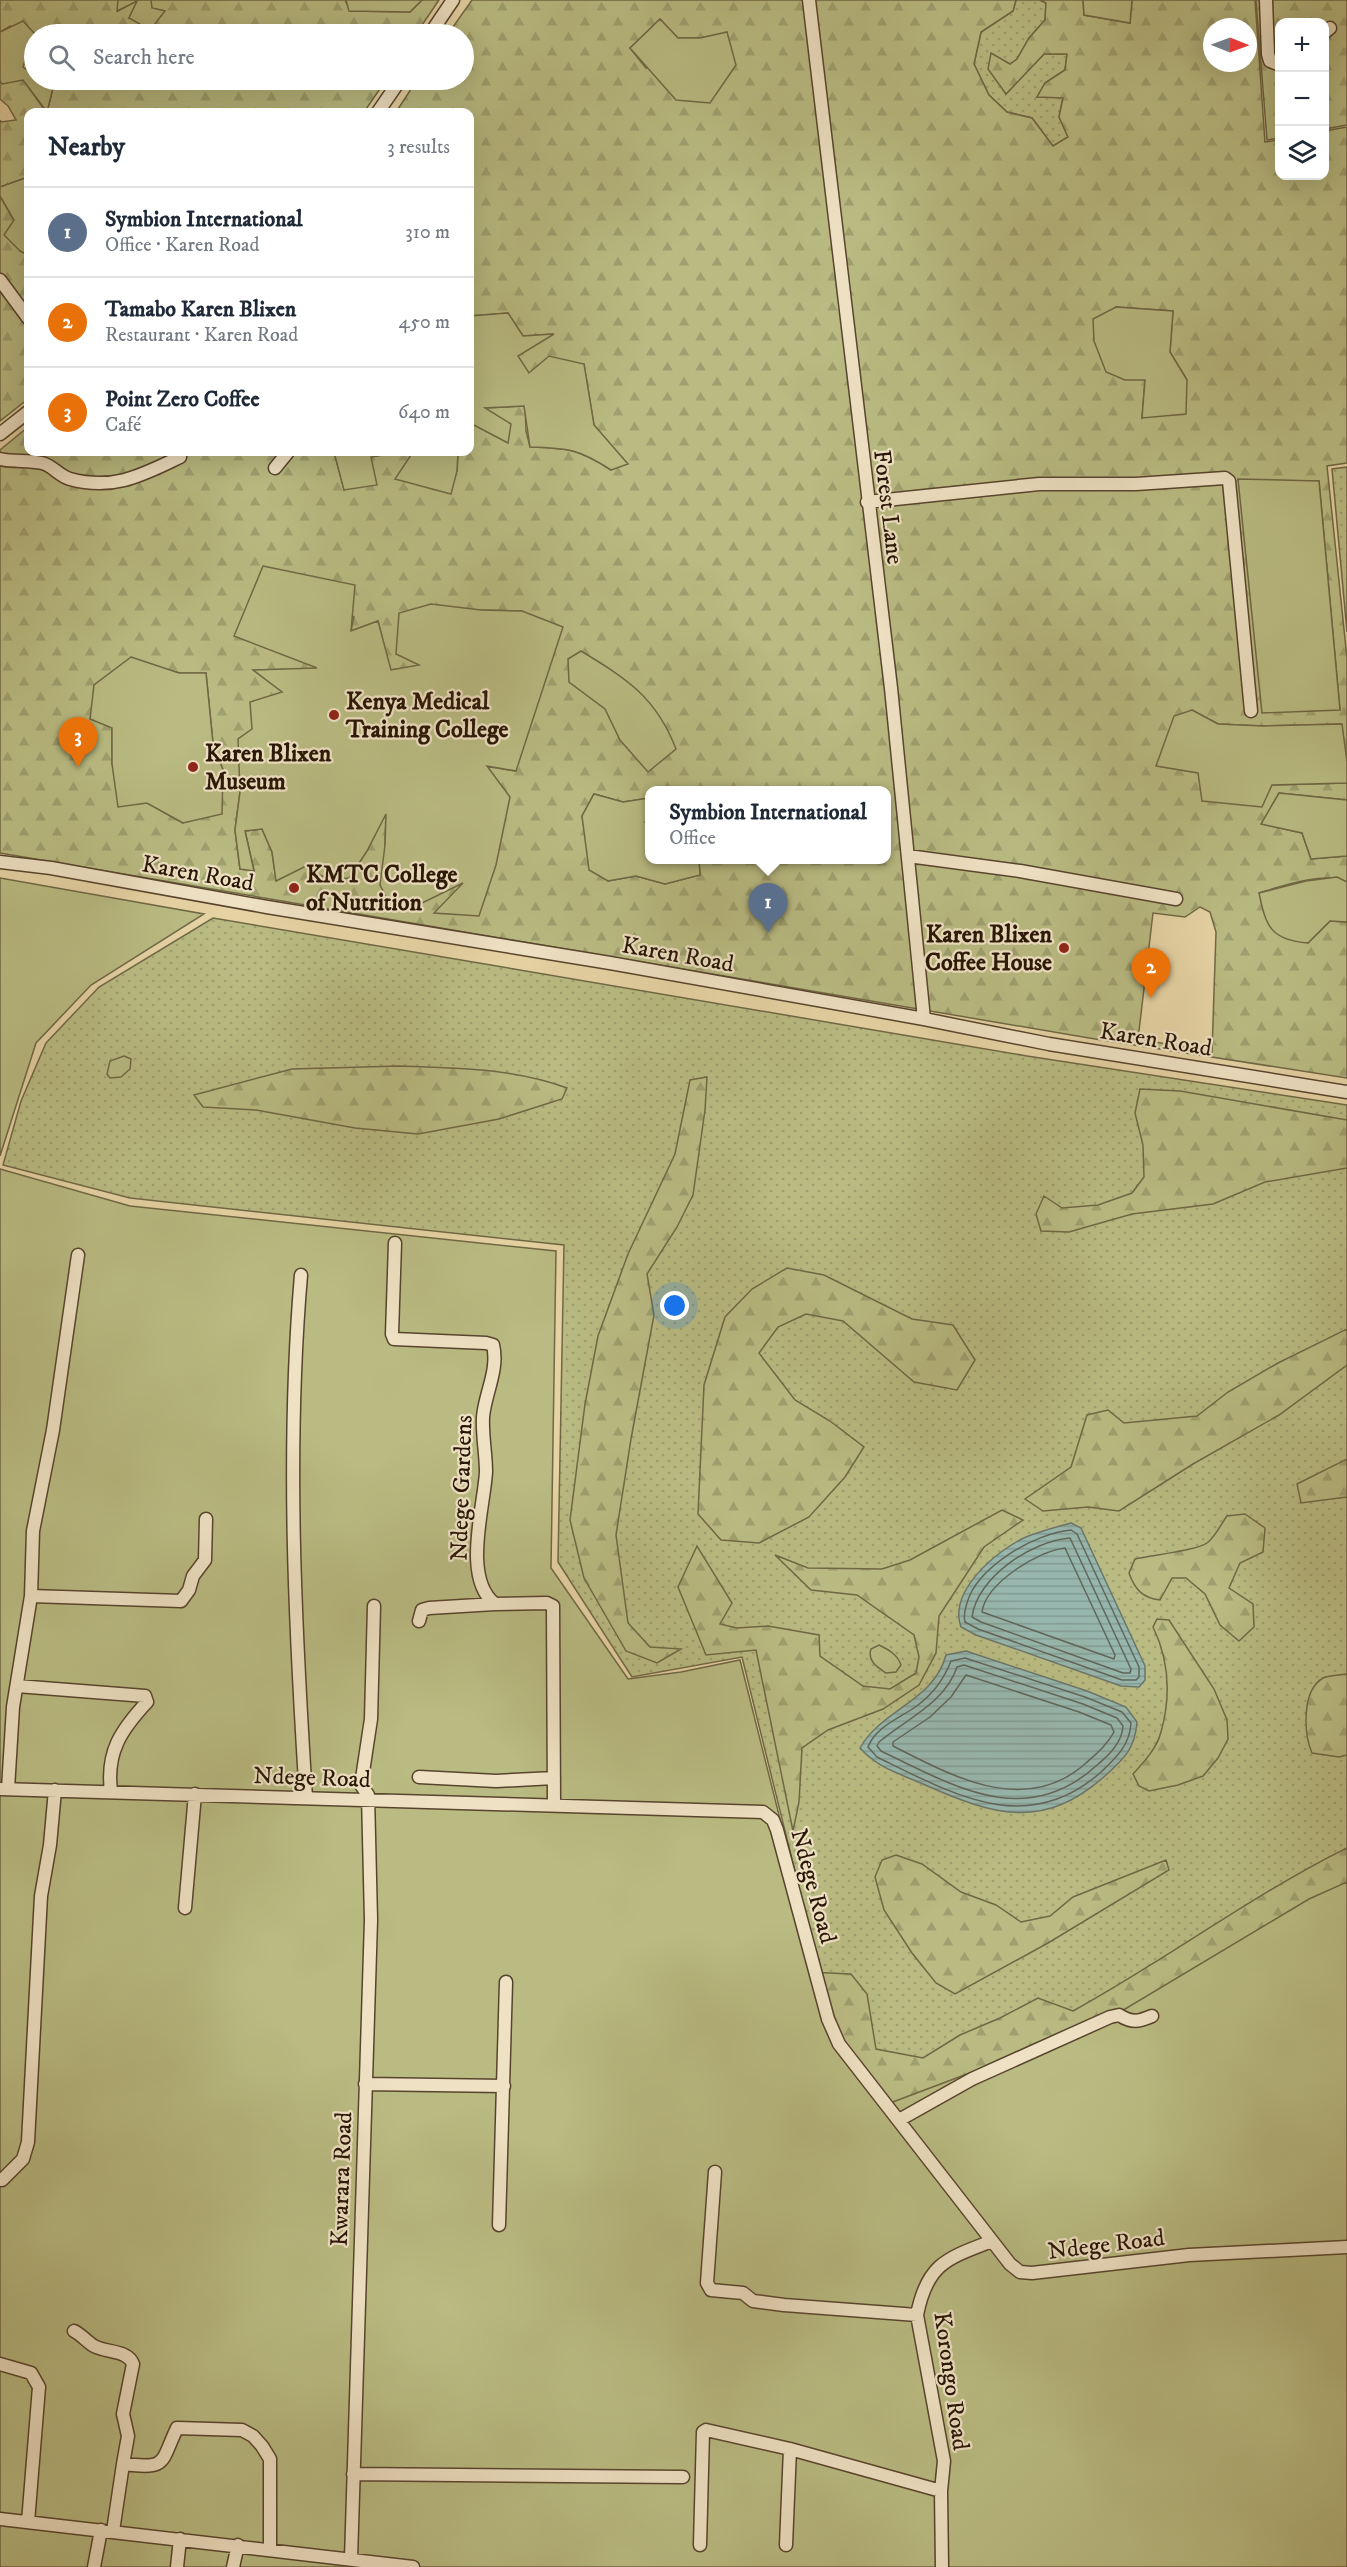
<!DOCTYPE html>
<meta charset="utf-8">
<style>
:root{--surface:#fff;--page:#f6f6f7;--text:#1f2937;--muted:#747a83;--line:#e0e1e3;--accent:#db2777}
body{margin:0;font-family:"IM FELL DW Pica",serif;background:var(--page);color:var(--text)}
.controls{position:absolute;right:18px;top:18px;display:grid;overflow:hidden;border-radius:12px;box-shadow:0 6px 24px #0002}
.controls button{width:54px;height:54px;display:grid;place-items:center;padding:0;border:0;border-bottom:2px solid var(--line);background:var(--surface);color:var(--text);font:30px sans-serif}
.compass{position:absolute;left:1203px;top:18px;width:54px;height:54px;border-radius:50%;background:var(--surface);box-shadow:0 6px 24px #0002;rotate:91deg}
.you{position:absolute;left:675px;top:1306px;width:21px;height:21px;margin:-15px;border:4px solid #fff;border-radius:50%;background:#1a73e8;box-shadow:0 0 0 9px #1a73e833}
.badge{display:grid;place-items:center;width:39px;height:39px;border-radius:50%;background:var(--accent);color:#fff;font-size:20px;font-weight:700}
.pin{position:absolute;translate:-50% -50px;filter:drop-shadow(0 2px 3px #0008)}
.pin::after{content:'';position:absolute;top:32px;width:21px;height:18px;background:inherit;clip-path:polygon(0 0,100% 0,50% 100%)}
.popup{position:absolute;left:645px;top:786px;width:246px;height:78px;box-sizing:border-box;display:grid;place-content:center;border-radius:12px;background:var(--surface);filter:drop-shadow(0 2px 4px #0005);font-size:20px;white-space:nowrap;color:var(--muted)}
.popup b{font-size:22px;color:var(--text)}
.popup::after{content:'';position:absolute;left:50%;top:100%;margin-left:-12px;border:12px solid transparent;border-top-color:var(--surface)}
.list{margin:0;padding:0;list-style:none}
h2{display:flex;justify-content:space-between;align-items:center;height:78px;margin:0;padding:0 24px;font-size:26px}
h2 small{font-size:20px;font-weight:400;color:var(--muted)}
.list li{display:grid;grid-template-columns:39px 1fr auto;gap:18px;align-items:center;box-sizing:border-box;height:90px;padding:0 24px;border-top:2px solid var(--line)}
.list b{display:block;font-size:22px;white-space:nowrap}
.list p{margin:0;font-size:20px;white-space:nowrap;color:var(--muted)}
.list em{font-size:20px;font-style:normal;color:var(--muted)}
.icon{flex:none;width:33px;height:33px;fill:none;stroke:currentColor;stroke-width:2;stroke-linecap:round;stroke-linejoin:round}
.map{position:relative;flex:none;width:1347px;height:2567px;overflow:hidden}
.search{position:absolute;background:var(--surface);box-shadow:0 6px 24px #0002;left:24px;top:24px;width:450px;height:66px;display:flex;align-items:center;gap:15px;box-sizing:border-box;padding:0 21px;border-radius:33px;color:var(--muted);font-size:22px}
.panel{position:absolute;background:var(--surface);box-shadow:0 6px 24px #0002;left:24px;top:108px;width:450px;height:348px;border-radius:12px}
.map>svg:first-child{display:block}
.grass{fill:url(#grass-dots);stroke:#706844;stroke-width:1.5}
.forest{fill:url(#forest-firs);stroke:#706844;stroke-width:1.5;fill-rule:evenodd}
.garden{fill:#b9bb82;stroke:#706844;stroke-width:1.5}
.water{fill:url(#water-rules);stroke:#6b766a;stroke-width:1.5}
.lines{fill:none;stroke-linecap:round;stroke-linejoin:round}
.shore{stroke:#60665a;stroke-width:1.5}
.minor-casing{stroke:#58442d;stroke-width:15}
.minor{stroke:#efe2c4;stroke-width:12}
.poi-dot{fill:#8f2418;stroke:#efe2c4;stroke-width:2}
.labels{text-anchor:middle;stroke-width:4.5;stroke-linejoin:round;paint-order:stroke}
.street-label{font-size:24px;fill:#281505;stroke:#efe2c4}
.poi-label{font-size:24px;font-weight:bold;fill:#281505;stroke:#efe2c4;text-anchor:start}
</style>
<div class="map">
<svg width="1347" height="2567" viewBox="0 0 1347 2567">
<defs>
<pattern id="grass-dots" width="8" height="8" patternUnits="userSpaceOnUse" patternTransform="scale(1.5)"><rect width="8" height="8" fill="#b9bb82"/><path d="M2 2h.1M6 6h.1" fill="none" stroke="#9fa06f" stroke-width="1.8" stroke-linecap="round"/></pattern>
<pattern id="forest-firs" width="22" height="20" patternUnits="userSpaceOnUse" patternTransform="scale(1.5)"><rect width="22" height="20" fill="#b9bb82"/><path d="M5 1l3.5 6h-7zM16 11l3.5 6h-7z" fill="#9fa06f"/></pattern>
<pattern id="water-rules" width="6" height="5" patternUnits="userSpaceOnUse" patternTransform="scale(1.5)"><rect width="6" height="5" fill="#97b7ae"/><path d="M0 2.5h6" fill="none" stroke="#829c94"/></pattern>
</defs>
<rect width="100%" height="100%" fill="#e6d3a4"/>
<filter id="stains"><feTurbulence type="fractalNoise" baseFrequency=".00333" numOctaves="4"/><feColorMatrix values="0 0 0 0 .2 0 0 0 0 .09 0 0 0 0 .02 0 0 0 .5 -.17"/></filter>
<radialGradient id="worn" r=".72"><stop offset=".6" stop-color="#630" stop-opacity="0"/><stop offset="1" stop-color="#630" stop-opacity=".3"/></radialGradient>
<!-- grass -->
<path class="grass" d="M1016,0H1040L1046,3L1045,20L1029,38L1017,59L1011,64L1006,94L1044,54H1067L1065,70L1045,83L1037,97H1063L1059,117L1068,137L1053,146L1032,118L1007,112L989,95L974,64L981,32L1013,11Z
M1347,467V632L1332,469Z
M213,918L1027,1056L1347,1105V1872L1100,2021L890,2100L828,2005L742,1657L632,1677L558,1562L564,1245L130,1198L3,1165L21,1101L46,1043L99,987Z"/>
<!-- forest -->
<path class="forest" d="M0,0H118V11L138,0L129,18L165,11L151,8V0H345L350,11L410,12L422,0H439L416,34L34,36V33L10,26L0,32Z
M472,0H1016L1013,11L981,32L974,64L989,95L1007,112L1032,118L1053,146L1068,137L1059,117L1063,98L1037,97L1045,83L1065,70L1067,54H1044L1006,94L988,69L991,53L1010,64L1017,59L1029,38L1045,20L1046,3L1040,0H1083L1084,15L1130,23L1132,0H1255L1265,142L1279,140L1280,176H1324L1325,131L1347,127V463L1327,466L1347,658V762L1341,724L1263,726L1218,724L1192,710L1157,766L1272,785L1347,783V800L1279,793L1262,824L1302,833L1311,859L1347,856V882C1326,871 1282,886 1259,893L1308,943L1330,921L1347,922V1078L1089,1038L0,853V450L28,427V452H334L344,490L371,457L399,452H413L396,479L457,471L458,452H470V423L476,425L484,408L525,406L526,431L530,447C568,448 579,449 611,470L627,464L594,425L584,364L529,374L517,356L553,334L523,336L508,313L470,316V112H396L417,80H464V34H448ZM660,19L678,38H700L727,33L646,68L630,48ZM1212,27H1248V63H1212ZM1116,307L1173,311L1170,352L1187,380L1142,418L1145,380ZM1238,480L1319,481L1340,710ZM481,610L522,611L515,771L486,766L478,916L465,882L385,845L386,812L367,851L349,878L333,880L314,873L310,864L276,880L272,852L262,829L245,831L254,870L240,869L235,830L240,792L252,729L283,692L254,670L319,669L354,616L351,631L378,621L390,670L420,666ZM157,667L180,673H206L213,743L223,770L183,823L147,803L112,764V728ZM650,790H886V860H699L700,875L665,884L636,876L608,881L587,842L582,816L594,794L623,802L649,798ZM1200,907L1210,912L1216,932L1212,1052L1138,1039L1153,913L1185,917Z
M1256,0H1347V125L1325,129L1324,22H1280L1279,138L1267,140Z
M23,79L46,112H28V177L0,187V120L1,122L16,120L8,106L0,99V81L2,83Z
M55,80H386L364,112H47Z
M0,196L14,221L20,251L28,255V399L0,421Z
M399,1066C455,1068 513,1068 567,1088L562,1099L499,1119L418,1134L355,1128L256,1110L203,1107L194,1095L292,1069Z
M707,1077L705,1110L693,1195L677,1227L647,1274L654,1315L631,1439L616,1535L628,1623L650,1647L681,1649L657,1663L626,1651L584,1578L570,1520L585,1404L598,1336L628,1254L675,1154L690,1080Z
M1140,1089L1180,1091L1347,1120V1168L1265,1182L1213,1204L1132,1214L1069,1232L1041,1231L1036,1214L1044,1196L1062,1208L1098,1205L1132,1193L1144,1177L1143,1145L1135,1113Z
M787,1268L824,1275L912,1319L953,1325L975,1360L957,1390L914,1382L843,1321L806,1314L778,1327L759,1353L795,1400L830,1421L864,1447L845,1477L809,1517L759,1543L721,1540L698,1514L704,1385L725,1317L752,1289Z
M1347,1329V1365L1279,1415L1193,1464L1119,1511L1088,1507L1043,1511L1025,1499L1071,1467L1087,1415L1108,1410L1124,1423L1197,1416L1228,1392L1278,1363Z
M1347,1459V1497L1301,1503L1297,1484Z
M1002,1510L1023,1520L984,1547L939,1616L936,1653L919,1685L883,1709L828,1730L802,1748L799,1802L793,1831L756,1650L706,1655L678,1587L697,1546L732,1603L720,1624L737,1628L768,1626L819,1635L820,1656L863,1686L890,1689L916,1673L919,1657L914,1635L857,1595L811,1590L775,1555L808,1568L882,1569L910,1560Z
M1245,1514L1265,1528L1263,1552L1240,1563L1229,1588L1253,1604L1254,1627L1239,1641L1220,1625L1205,1594L1186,1578H1172L1160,1600C1143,1598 1135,1590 1129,1573L1135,1559C1151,1555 1196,1551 1207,1543C1215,1537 1221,1524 1227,1516Z
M1157,1619L1169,1620L1214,1689L1227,1720L1228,1739L1218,1758L1203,1776L1178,1785L1149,1791L1139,1786L1133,1774C1144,1762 1157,1748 1161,1732C1171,1696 1169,1660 1153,1627Z
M1347,1674V1755L1339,1757L1312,1753C1304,1734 1301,1691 1323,1678C1329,1675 1340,1675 1347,1674Z
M1347,1848V1951L1230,1968L881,2119L786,1971L851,1974L867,1994L876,2049L923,2058L960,2035L1000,2018L1038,1998L1073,2011C1166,1960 1252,1895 1347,1848Z
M896,1855L922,1864L961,1892L996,1905L1021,1922L1050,1916L1073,1897L1166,1860L1169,1870L1048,1943L955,1994L936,1983L912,1953L884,1910L875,1877L882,1860Z"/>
<!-- garden -->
<path class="garden" d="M118,0H151L152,8L165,11L150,30L129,18L137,1L117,11Z
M346,0H422L410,12L349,11Z
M1083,0H1132L1130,23L1084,15Z
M660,19L678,38H700L727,32L736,65L710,103L676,100L630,48Z
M23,21L34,33V50L27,55L23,67L29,71L34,70V80H55L47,112L23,80L2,84L0,81V32Z
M28,177V255L20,251L4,235L14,220L0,196V187Z
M1116,307L1173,311L1170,352L1187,380L1186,414L1142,418L1145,380H1125L1106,372L1094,341L1093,319Z
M508,313L523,336L554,334L518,356L529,373L549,356L584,364L594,425L628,464L611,470C579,449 568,448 530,447L524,406L485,408L511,424L508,443L470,423V316Z
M334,452H399L371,457L377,485L344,490Z
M413,452H458L457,471L451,494L395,479Z
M1238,479L1319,481L1340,710L1262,713Z
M263,566L355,585L351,631L378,621L391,670L419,665L396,654L399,613L431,604L481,610L522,611L563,627L516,771L487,766L510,797L496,865L479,916L434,913L463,883L416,906L387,898L380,885L385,845L386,814L367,851L349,878L333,880L314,873L310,864L276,881L272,852L262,829L245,831L254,871L240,869L235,830L240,792L238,739L252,729L250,702L282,692L253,670L317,668L234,636Z
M581,651C627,679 656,697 676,749L648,772L620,740L605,709L569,682L568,659Z
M131,657L179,673H206L213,743L223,770L222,814L183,823L147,803L118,807L112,764V728L90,719L94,685Z
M1192,710L1218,724L1263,726L1342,724L1347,762V783L1272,785L1262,807L1202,801L1198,773L1156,766L1174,716Z
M1279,793L1347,800V856L1311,859L1302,833L1261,824Z
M594,794L623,802L649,798V818L645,822L649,823L650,860H699L700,875L665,884L636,876L608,881L589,870L582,816Z
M1337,877L1347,882V922L1330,921L1308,943C1271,940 1266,927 1259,893L1306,881Z
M0,878L204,914L91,985L36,1043L0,1156Z
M124,1056L131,1059L130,1069L121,1077L110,1078L107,1074L110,1061Z
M0,1169L130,1206L556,1251L551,1568L628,1679L681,1672L740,1660L832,2026L890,2103L1100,2024L1309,1899L1347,1882V2567H0Z
M879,1645C889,1650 897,1654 901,1665L896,1672L886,1673C877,1667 867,1661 871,1649Z"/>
<!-- water -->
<path class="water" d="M1071,1523L1081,1528L1145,1666V1680L1139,1687L1121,1686L976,1635L961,1627C948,1591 997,1550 1026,1537C1041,1531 1056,1527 1071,1523Z
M966,1651L1087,1691L1126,1707L1137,1722C1135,1748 1125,1758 1106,1775C1043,1832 993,1815 923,1784C898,1773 878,1768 860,1748C882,1709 934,1701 946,1655Z"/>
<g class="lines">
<!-- shore -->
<path class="shore" d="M1071,1530L1077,1534L1139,1667V1677L1136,1680H1122L978,1629L965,1622C963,1615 965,1610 967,1603C977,1567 1035,1533 1071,1530Z
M1070,1538L1131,1669L1130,1673H1123L981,1622L972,1617C977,1577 1032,1541 1070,1538Z
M1065,1548L1115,1655L1114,1659L982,1612C986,1583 1038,1551 1065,1548Z
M965,1658L1085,1697L1122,1712L1131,1723C1130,1745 1116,1758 1101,1772C1027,1838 953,1794 877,1757L868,1747C876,1726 901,1718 918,1705C934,1693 944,1679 951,1661Z
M964,1665L1083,1704L1117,1718L1123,1726C1122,1743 1109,1755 1096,1766C1025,1830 954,1786 881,1751L877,1746L879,1742C906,1719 945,1703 957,1667Z
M966,1675L1079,1712L1111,1725L1114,1732C1107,1745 1096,1754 1086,1763C1026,1817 954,1777 893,1746V1742L930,1717L951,1697Z"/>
<!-- minor casing -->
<g class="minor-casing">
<path id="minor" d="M809,0L891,688L924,1019
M1266,0L1268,54L1270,61L1280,65
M1324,33L1330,28
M430,34L453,0
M378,112L400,80
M0,280L28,318
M0,434L28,412
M0,459C14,462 28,460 42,463C52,465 59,476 70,479C114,491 142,475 180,457
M275,468L288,452
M867,502L1039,484H1136L1225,478L1229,481L1251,711
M908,856L1020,871L1176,899
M0,862L51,868L267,907L610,963L924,1019L1049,1044L1347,1092
M395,1243L392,1334L394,1339L486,1343L493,1345C499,1370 485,1393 483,1417C482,1435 486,1454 486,1472C484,1508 462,1578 495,1604L547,1603L553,1606L554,1805
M78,1255L53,1430L33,1531L31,1596L181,1601L189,1590L193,1576L205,1560L206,1519
M301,1275C286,1450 295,1624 306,1798
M419,1621L422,1610L429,1608L495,1604
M17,1686L145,1696L147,1702C121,1730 106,1752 111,1791
M419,1777L496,1781L554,1778
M0,1789L763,1812L773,1820L777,1830L828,2019L839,2044L1010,2264L1020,2272L1032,2273L1189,2255L1347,2247
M8,1789L13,1707L31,1596
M185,1908L195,1794
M365,2084L504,2086
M899,2120L972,2079L1110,2017L1119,2015C1132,2023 1138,2022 1152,2016
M715,2172L707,2283L711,2290L743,2293L753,2301L784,2305L917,2315
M2,2180L23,2159L28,2142L41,1896L50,1845L55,1790
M499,2225L506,1982
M74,2331C82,2335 87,2342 94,2346C107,2353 128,2350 133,2364L123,2414L128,2436L123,2464
M0,2364L31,2373L39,2387L28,2522
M353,2474L683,2477
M0,2519L413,2567
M113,2531L123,2464C168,2469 160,2464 177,2428L242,2430L253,2436L262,2446L270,2459V2549
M700,2545L703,2432L706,2430L790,2449
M786,2545L790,2449L941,2491
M351,2559L371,1920L368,1795L361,1785L371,1719L374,1606
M94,2567L101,2530
M177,2567L180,2539
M233,2567L238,2545
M942,2567L941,2491L944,2461L917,2315C927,2263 948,2258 992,2241"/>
</g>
<!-- minor -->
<use href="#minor" class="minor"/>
</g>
<!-- markers -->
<g class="poi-dot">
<circle cx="334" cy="715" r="6"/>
<circle cx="193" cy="767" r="6"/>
<circle cx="294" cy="888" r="6"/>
<circle cx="1064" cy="948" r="6"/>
</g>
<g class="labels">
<!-- street labels -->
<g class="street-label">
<text transform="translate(889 507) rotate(83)" y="8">Forest Lane</text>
<text transform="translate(198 873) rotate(10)" y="8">Karen Road</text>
<text transform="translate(678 954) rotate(10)" y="8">Karen Road</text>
<text transform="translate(1156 1039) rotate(9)" y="8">Karen Road</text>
<text transform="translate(461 1488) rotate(-88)" y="8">Ndege Gardens</text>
<text transform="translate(312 1777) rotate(2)" y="8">Ndege Road</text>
<text transform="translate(814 1886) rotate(75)" y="8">Ndege Road</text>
<text transform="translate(341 2179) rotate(-88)" y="8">Kwarara Road</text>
<text transform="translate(1106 2244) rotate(-7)" y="8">Ndege Road</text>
<text transform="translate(952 2381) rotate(82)" y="8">Korongo Road</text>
</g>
<!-- poi labels -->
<g class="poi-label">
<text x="346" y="709">Kenya Medical<tspan x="346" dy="28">Training College</tspan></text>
<text x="205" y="761">Karen Blixen<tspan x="205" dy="28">Museum</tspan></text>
<text x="306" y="882">KMTC College<tspan x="306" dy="28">of Nutrition</tspan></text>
<text x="1052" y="942" text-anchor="end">Karen Blixen<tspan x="1052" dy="28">Coffee House</tspan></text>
</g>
</g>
<rect width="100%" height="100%" filter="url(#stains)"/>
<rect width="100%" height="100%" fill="url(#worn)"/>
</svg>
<div class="controls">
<button>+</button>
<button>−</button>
<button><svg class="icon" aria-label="layers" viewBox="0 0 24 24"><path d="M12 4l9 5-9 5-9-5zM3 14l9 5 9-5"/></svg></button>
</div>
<svg class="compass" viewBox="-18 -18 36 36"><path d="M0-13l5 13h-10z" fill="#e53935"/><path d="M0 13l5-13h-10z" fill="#747a83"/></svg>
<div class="you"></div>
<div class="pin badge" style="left:768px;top:933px;background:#5c6f8a">1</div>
<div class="popup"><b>Symbion International</b>Office</div>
<div class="pin badge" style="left:1151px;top:998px;background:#e8710a">2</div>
<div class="pin badge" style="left:78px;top:767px;background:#e8710a">3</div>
<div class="search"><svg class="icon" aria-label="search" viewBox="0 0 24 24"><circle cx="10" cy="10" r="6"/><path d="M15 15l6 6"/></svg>Search here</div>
<section class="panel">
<h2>Nearby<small>3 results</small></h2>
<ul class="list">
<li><span class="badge" style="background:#5c6f8a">1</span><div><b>Symbion International</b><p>Office · Karen Road</p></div><em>310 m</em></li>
<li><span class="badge" style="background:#e8710a">2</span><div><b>Tamabo Karen Blixen</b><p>Restaurant · Karen Road</p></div><em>450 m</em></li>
<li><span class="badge" style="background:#e8710a">3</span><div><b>Point Zero Coffee</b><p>Café</p></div><em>640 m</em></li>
</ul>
</section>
</div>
